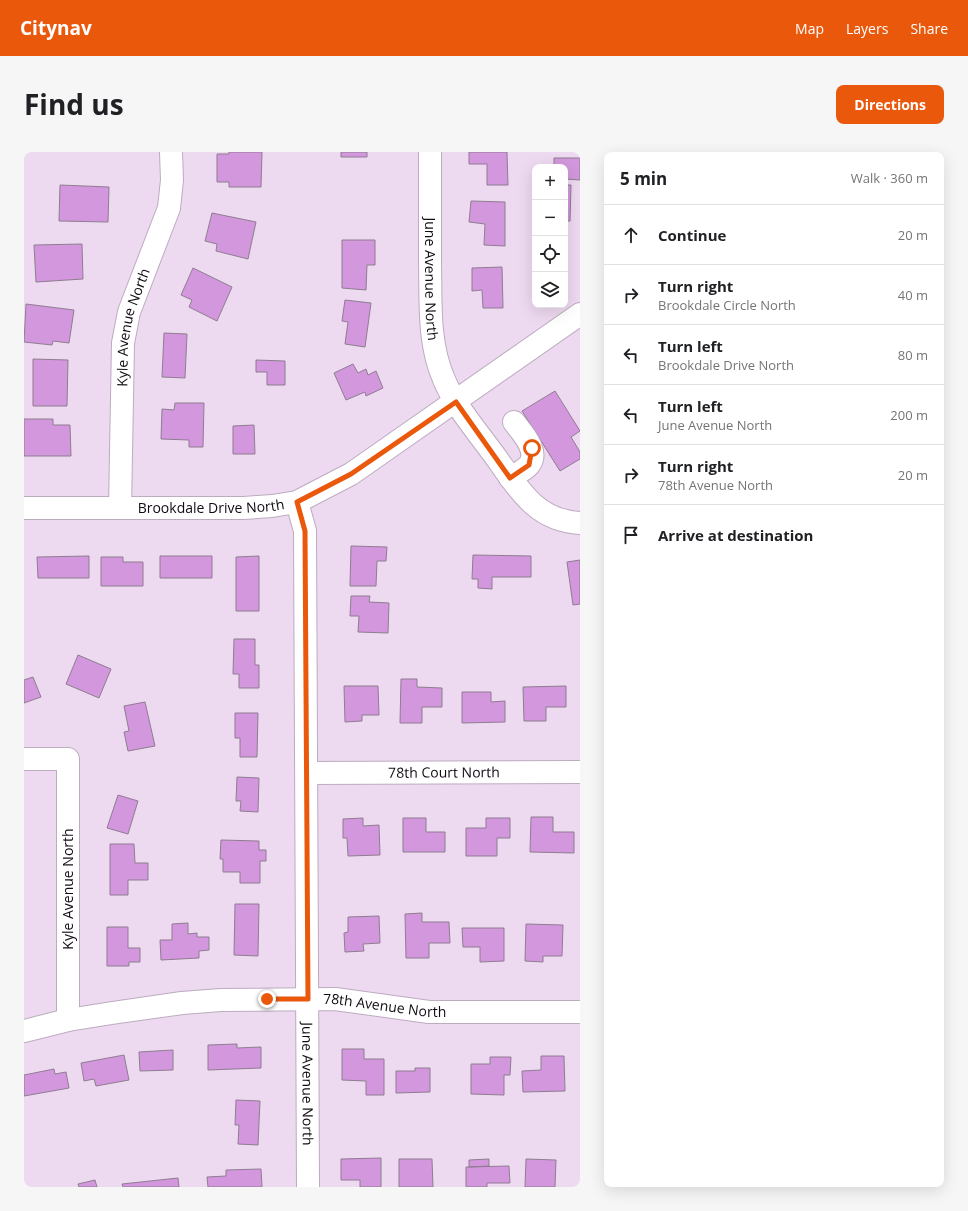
<!DOCTYPE html>
<meta charset="utf-8">
<style>
:root{--surface:#fff;--page:#f6f6f6;--text:#202124;--muted:#757577;--line:#e0e0e0;--accent:#ea580c}
body{margin:0;font-family:"Open Sans",sans-serif;background:var(--page);color:var(--text)}
.controls{position:absolute;right:12px;top:12px;display:grid;overflow:hidden;border-radius:8px;box-shadow:0 4px 16px #0002}
.controls button{width:36px;height:36px;display:grid;place-items:center;padding:0;border:0;border-bottom:1px solid var(--line);background:var(--surface);color:var(--text);font:20px sans-serif}
.stop{position:absolute;width:12px;height:12px;margin:-9px;border:3px solid #ea580c;border-radius:50%;background:#fff}
.stop.end{background:#ea580c;border-color:#fff;box-shadow:0 1px 4px #0008}
.list{margin:0;padding:0;list-style:none}
h2{display:flex;justify-content:space-between;align-items:center;height:52px;margin:0;padding:0 16px;font-size:17px}
h2 small{font-size:13px;font-weight:400;color:var(--muted)}
.list li{display:grid;grid-template-columns:26px 1fr auto;gap:12px;align-items:center;box-sizing:border-box;height:60px;padding:0 16px;border-top:1px solid var(--line)}
.list b{display:block;font-size:15px;white-space:nowrap}
.list p{margin:0;font-size:13px;white-space:nowrap;color:var(--muted)}
.list em{font-size:13px;font-style:normal;color:var(--muted)}
.icon{flex:none;width:22px;height:22px;fill:none;stroke:currentColor;stroke-width:2;stroke-linecap:round;stroke-linejoin:round}
.map{position:relative;flex:none;width:556px;height:1035px;overflow:hidden;border-radius:8px}
header{display:flex;align-items:center;gap:24px;box-sizing:border-box;height:56px;padding:0 20px;background:var(--accent);color:#fff}
header strong{font-size:19px}
nav{display:flex;gap:22px;margin-inline-start:auto;font-size:14px}
.intro{display:flex;align-items:center;justify-content:space-between;box-sizing:border-box;height:96px;padding:0 24px}
h1{margin:0;font-size:28px}
.button{padding:10px 18px;border-radius:8px;background:var(--accent);color:#fff;font-size:14px;font-weight:700}
main{display:flex;gap:24px;padding:0 24px}
aside{flex:1;background:var(--surface);border-radius:8px;box-shadow:0 4px 16px #0002}
.map>svg:first-child{display:block}
.building{fill:#d297dc;stroke:#8f7d91}
.lines{fill:none;stroke-linecap:round;stroke-linejoin:round}
.minor-casing{stroke:#bdabc0;stroke-width:24}
.minor{stroke:#fff;stroke-width:22}
.route{stroke:#ea580c;stroke-width:5}
.labels{text-anchor:middle;stroke-width:3.5;stroke-linejoin:round;paint-order:stroke}
.street-label{font-size:14px;fill:#110b12;stroke:#fff}
</style>
<header>
<strong>Citynav</strong>
<nav><a>Map</a><a>Layers</a><a>Share</a></nav>
</header>
<div class="intro"><h1>Find us</h1><a class="button">Directions</a></div>
<main>
<div class="map">
<svg width="556" height="1035" viewBox="0 0 556 1035">
<rect width="100%" height="100%" fill="#edd9f0"/>
<!-- building -->
<path class="building" d="M205,0H238L237,35H205V30H193V2H205Z
M317,0H343V5H317Z
M445,0H483L484,33H463V12H445Z
M530,6H556V28L541,27V15H530Z
M36,33L85,35L84,70L35,69Z
M541,33H547L546,69H541Z
M447,49L481,50V94L460,93L461,72L445,70Z
M188,61L232,70L224,107L192,99L193,92L181,89Z
M318,88H351V113H343L342,138L318,136Z
M58,92L59,127L12,130L10,93Z
M478,115L479,156H459L458,138L448,139V116Z
M169,116L208,135L193,169L165,155L168,148L157,143Z
M321,148L347,151L341,195L321,192L324,170L318,169Z
M2,152L50,158L45,191L29,189L28,193L0,190Z
M140,181L163,182L161,226L138,225Z
M9,207L44,208L43,254H9Z
M232,208L261,209V233H243V220H232Z
M329,212L334,221L342,217L344,223L352,219L359,236L342,244L341,240L322,248L310,221Z
M531,239L556,279L547,285L556,300V307L536,319L498,259Z
M151,251H180L179,295H165V288L137,287L138,257L150,258Z
M0,267H29V273H46L47,304H0Z
M230,273L231,302H209V274Z
M327,394L363,395L362,409H353L352,434H326Z
M449,403L507,404V425H468V437L454,436V427H448Z
M65,404V426H14L13,405Z
M136,404H188V426H136Z
M235,404V459H212V405Z
M77,405H99V410H119V434H77Z
M556,408V452L549,453L543,410Z
M327,444H346L345,450L365,451L364,481L334,480L335,464H326Z
M210,487H231V513H235V536H215V522H209Z
M54,503L87,517L75,546L42,532Z
M9,525L17,545L0,551V528Z
M377,527H393V535L418,536V555H398V571H376Z
M320,534H354L355,563H338V569L321,570Z
M542,534V555H522V569H500L499,535Z
M438,540H467V550L481,549V570L438,571Z
M121,550L131,594L104,599L100,580L105,579L100,554Z
M211,561H234L233,605H216V586H211Z
M213,625L235,626L234,660L216,659L217,649H212Z
M94,643L114,649L104,682L83,676Z
M507,665H529V680H550V701L506,700Z
M339,666V674L355,673L356,703L324,704L323,686H319V667Z
M379,666H402V680H421V700H379Z
M462,666H486V686H473V704H442V676H462Z
M197,688L235,689V698H242V709H236V731H216V720H199V707H196Z
M86,692H110L111,711H124V728H104V743H86Z
M211,752H235L234,804L210,803Z
M398,761V770H425L426,791H405V806H382L381,762Z
M355,764L356,791L339,792L340,799L321,800L320,781L324,780V765Z
M164,771V782L173,781V785H185V798L175,799V806L137,808L136,788H148V772Z
M502,772L539,773L538,804H519V810L501,809Z
M83,775H104V796H116V810H105V814H83Z
M438,776H480V809L456,810V795H439Z
M213,892V896L237,895V916L184,918V893Z
M318,897H340V907H360V943H342V929L318,928Z
M149,898V918L116,919L115,900Z
M100,903L105,928L72,934L70,927L60,929L57,911Z
M517,904H540L541,939L499,940L498,919L517,918Z
M466,905H487L486,923H480V943L447,942V912H466Z
M391,916H406V940L372,941V919H391Z
M30,917L31,922L42,920L45,936L0,944V923Z
M212,948L236,949L234,993L214,992L215,973H211Z
M357,1006V1035H336V1028H317V1007Z
M375,1007H408L409,1035H375Z
M465,1007V1014L445,1015V1008Z
M502,1007L532,1008L531,1035H501Z
M485,1014L486,1031H463V1035H442V1015Z
M237,1017L238,1035H184L183,1025L202,1024V1018Z
M154,1026L155,1035H99L98,1032Z
M71,1028L73,1035H55L54,1032Z"/>
<g class="lines">
<!-- minor casing -->
<g class="minor-casing">
<g id="minor">
<path id="s1" d="M406,0C406,37 406,75 406,112C407,149 404,190 419,225C430,254 458,285 476,311C497,341 515,369 556,371"/>
<path d="M486,326C492,322 501,318 505,313C516,299 498,281 490,270"/>
<path id="s2" d="M273,350L281,379L284,1035"/>
<path id="s3" d="M0,356H220L248,354L273,350L327,322L556,162"/>
<path id="s4" d="M96,356L99,191L105,160L145,56L148,28L147,0"/>
<path d="M0,607H44V868"/>
<path id="s5" d="M283,621L556,620"/>
<path id="s6" d="M0,879L44,868L88,861L158,851L197,848L311,847L405,860H556"/>
</g>
</g>
<!-- minor -->
<use href="#minor" class="minor"/>
</g>
<g class="lines">
<!-- route -->
<path class="route" d="M243,847H284L281,379L273,350L327,322L432,250L486,326L505,313L508,296"/>
</g>
<g class="labels">
<!-- street labels -->
<g class="street-label">
<text dy="5" stroke="none"><textPath href="#s1" startOffset="127">June Avenue North</textPath></text>
<text dy="5" stroke="none"><textPath href="#s4" startOffset="182">Kyle Avenue North</textPath></text>
<text dy="5" stroke="none"><textPath href="#s3" startOffset="187">Brookdale Drive North</textPath></text>
<text dy="5" stroke="none"><textPath href="#s5" startOffset="137">78th Court North</textPath></text>
<text transform="translate(44 737) rotate(-90)" y="5">Kyle Avenue North</text>
<text dy="5" stroke="none"><textPath href="#s6" startOffset="364">78th Avenue North</textPath></text>
<text dy="5" stroke="none"><textPath href="#s2" startOffset="583">June Avenue North</textPath></text>
</g>
</g>
</svg>
<div class="controls">
<button>+</button>
<button>−</button>
<button><svg class="icon" aria-label="locate" viewBox="0 0 24 24"><circle cx="12" cy="12" r="6"/><path d="M12 2v4M12 18v4M2 12h4M18 12h4"/></svg></button>
<button><svg class="icon" aria-label="layers" viewBox="0 0 24 24"><path d="M12 4l9 5-9 5-9-5zM3 14l9 5 9-5"/></svg></button>
</div>
<div class="stop" style="left:508px;top:296px"></div>
<div class="stop end" style="left:243px;top:847px"></div>
</div>
<aside>
<h2>5 min<small>Walk · 360 m</small></h2>
<ul class="list">
<li><svg class="icon" aria-label="ahead" viewBox="0 0 24 24"><path d="M12 20V5M6 11l6-6 6 6"/></svg><div><b>Continue</b></div><em>20 m</em></li>
<li><svg class="icon" aria-label="right" viewBox="0 0 24 24"><path d="M7 20v-9h11M14 6l5 5-5 5"/></svg><div><b>Turn right</b><p>Brookdale Circle North</p></div><em>40 m</em></li>
<li><svg class="icon" aria-label="left" viewBox="0 0 24 24"><path d="M17 20v-9H6M10 6l-5 5 5 5"/></svg><div><b>Turn left</b><p>Brookdale Drive North</p></div><em>80 m</em></li>
<li><svg class="icon" aria-label="left" viewBox="0 0 24 24"><path d="M17 20v-9H6M10 6l-5 5 5 5"/></svg><div><b>Turn left</b><p>June Avenue North</p></div><em>200 m</em></li>
<li><svg class="icon" aria-label="right" viewBox="0 0 24 24"><path d="M7 20v-9h11M14 6l5 5-5 5"/></svg><div><b>Turn right</b><p>78th Avenue North</p></div><em>20 m</em></li>
<li><svg class="icon" aria-label="arrive" viewBox="0 0 24 24"><path d="M6 21V4h12l-3 4 3 4H6"/></svg><div><b>Arrive at destination</b></div></li>
</ul>
</aside>
</main>
